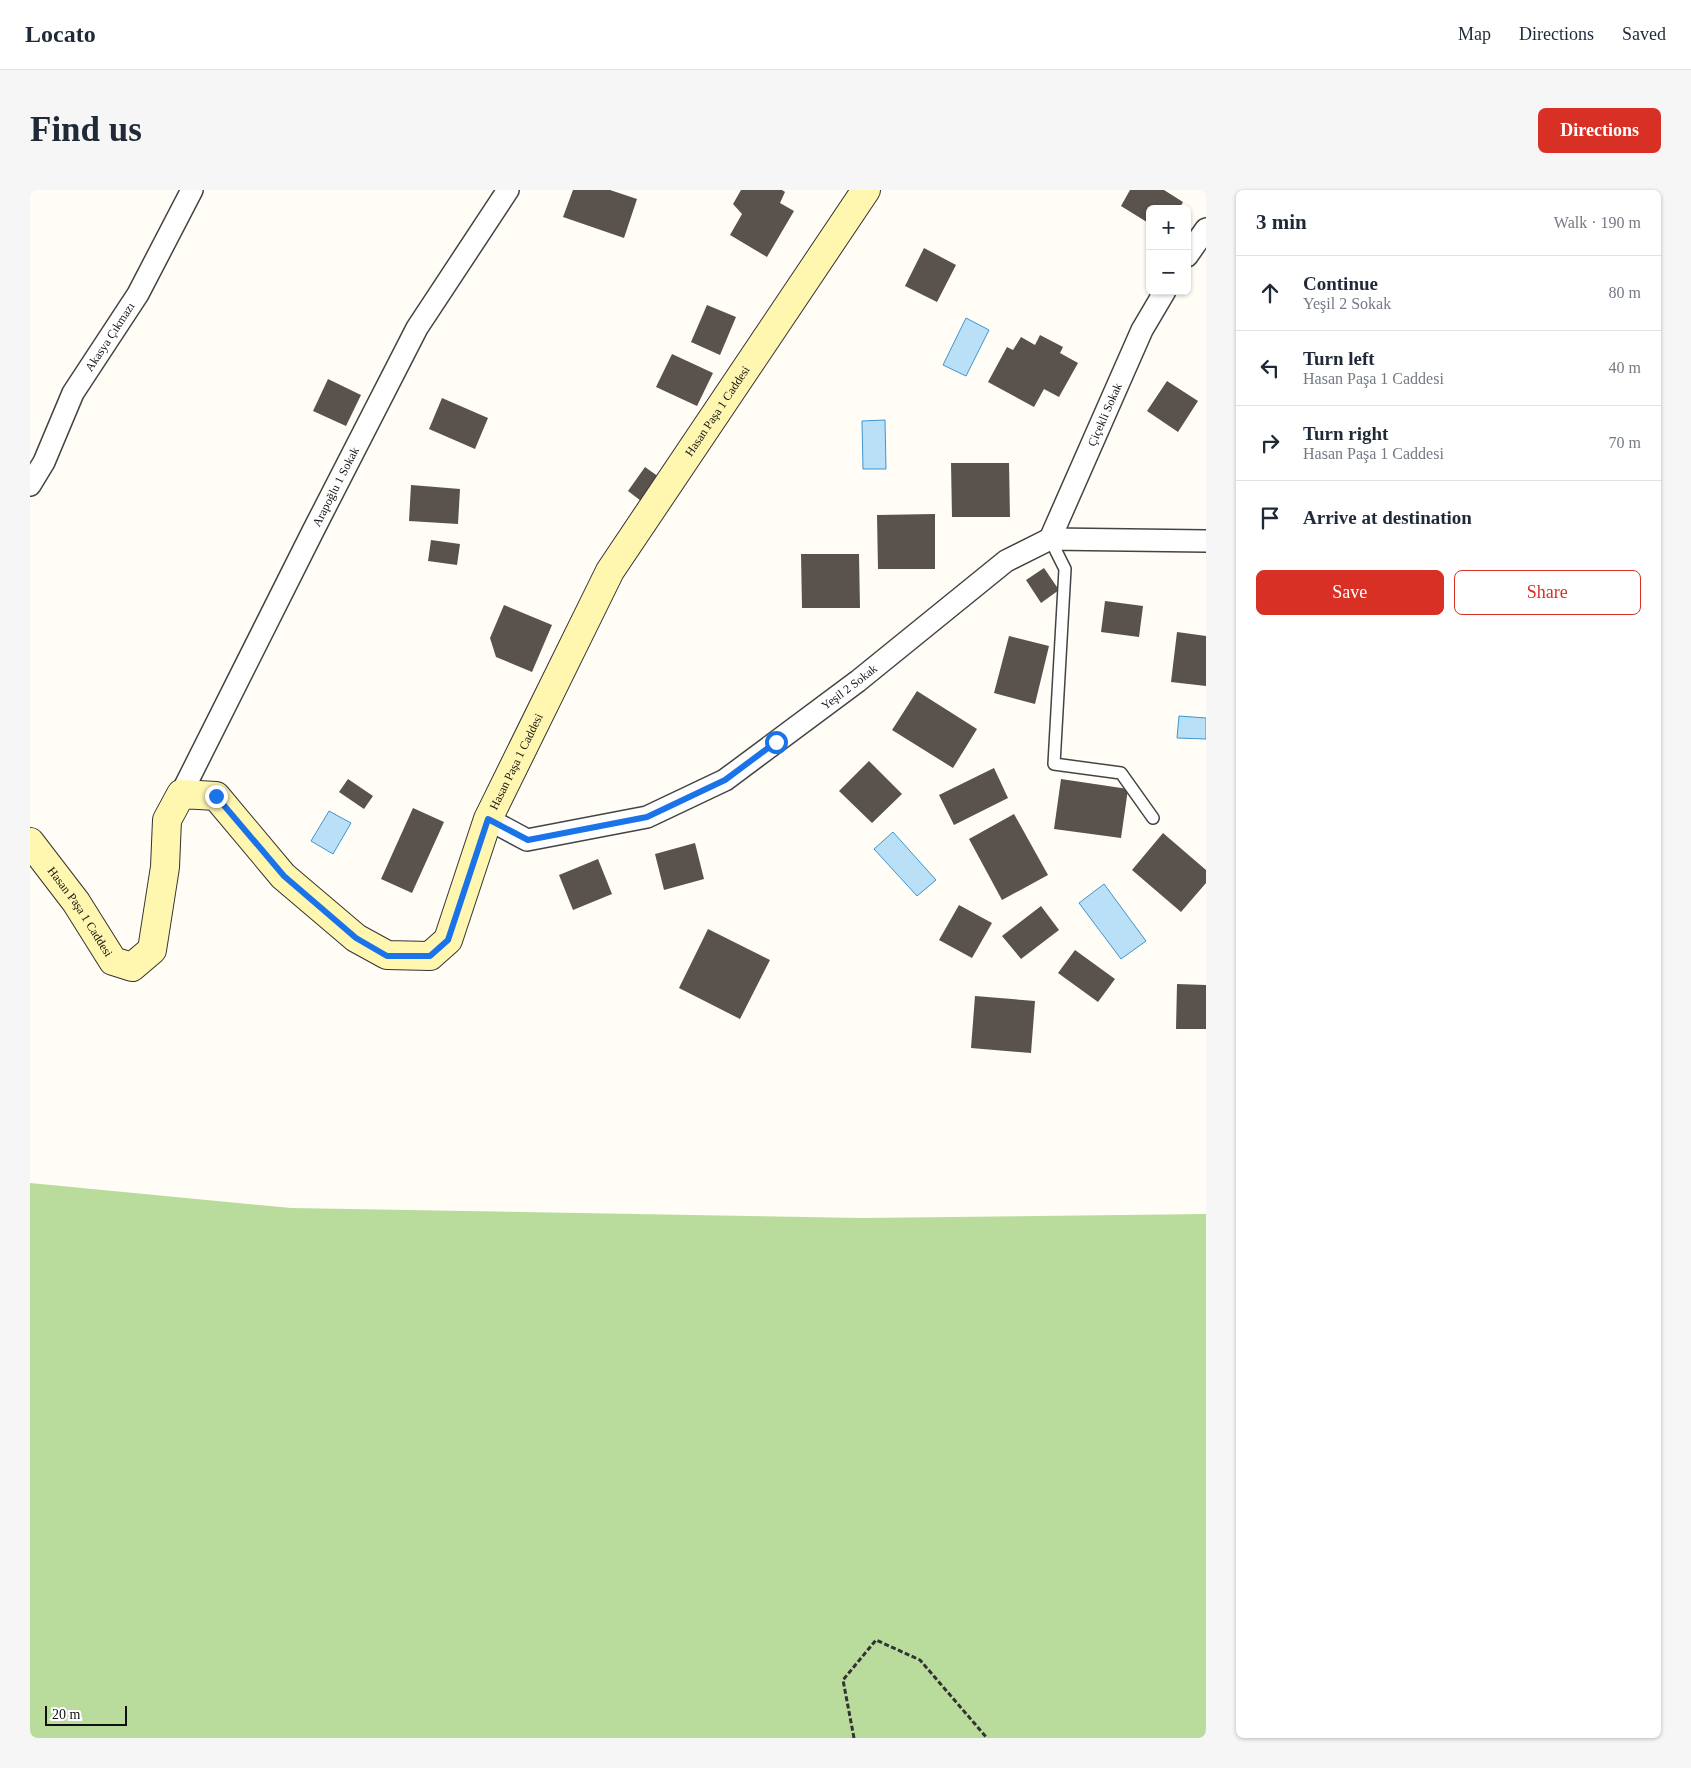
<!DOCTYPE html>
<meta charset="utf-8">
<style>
:root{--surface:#fff;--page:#f6f6f7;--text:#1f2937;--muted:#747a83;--line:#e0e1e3;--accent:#d93025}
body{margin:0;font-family:"Times New Roman",serif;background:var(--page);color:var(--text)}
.controls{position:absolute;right:15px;top:15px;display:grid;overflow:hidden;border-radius:8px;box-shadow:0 1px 4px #0004}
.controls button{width:45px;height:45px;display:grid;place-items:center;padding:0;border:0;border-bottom:1px solid var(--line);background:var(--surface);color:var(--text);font:25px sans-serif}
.scale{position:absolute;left:15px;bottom:12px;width:82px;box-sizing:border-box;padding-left:5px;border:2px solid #111;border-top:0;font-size:14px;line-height:18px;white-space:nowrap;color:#111;-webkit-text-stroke:4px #fff;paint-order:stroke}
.stop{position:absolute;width:15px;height:15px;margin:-11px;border:4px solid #1a73e8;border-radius:50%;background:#fff}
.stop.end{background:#1a73e8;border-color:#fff;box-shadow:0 1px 5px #0008}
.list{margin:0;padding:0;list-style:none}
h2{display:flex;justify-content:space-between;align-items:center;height:65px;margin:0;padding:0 20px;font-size:21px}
h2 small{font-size:16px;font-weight:400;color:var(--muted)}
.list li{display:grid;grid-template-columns:32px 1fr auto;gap:15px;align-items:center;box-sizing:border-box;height:75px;padding:0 20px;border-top:1px solid var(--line)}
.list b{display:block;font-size:19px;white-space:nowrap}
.list p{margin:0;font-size:16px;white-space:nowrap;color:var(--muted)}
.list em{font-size:16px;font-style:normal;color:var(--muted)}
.actions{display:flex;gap:10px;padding:15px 20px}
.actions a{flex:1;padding:11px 0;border:1px solid var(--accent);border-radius:8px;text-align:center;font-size:18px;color:var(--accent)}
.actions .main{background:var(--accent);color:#fff}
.icon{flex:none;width:28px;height:28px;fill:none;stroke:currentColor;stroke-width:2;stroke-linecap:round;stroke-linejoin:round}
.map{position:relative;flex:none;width:1176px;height:1548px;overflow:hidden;border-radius:8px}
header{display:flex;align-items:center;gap:30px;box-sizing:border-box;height:70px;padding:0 25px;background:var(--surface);border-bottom:1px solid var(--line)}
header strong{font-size:24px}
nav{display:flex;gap:28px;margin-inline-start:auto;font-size:18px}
.intro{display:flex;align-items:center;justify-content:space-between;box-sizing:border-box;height:120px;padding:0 30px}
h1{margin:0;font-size:35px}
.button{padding:12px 22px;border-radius:8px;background:var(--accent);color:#fff;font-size:18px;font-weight:700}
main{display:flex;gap:30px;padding:0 30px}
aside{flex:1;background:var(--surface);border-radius:8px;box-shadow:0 1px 4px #0004}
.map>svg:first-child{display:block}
.forest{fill:#b9dc9c}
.water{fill:#b9e0f7;stroke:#3f96cf}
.building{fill:#5a524d}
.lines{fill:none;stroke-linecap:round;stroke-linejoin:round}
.lane-casing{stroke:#444;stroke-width:14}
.street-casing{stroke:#444;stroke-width:24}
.secondary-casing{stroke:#333;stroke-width:30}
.path{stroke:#333;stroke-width:3;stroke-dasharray:5 2.5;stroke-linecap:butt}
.lane{stroke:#fff;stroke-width:11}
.street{stroke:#fff;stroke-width:21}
.secondary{stroke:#fff6b0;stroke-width:28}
.route{stroke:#1a73e8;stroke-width:6}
.labels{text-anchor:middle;stroke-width:5;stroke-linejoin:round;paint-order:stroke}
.street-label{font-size:12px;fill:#111;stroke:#fff}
</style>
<header>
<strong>Locato</strong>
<nav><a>Map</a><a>Directions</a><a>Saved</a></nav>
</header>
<div class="intro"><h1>Find us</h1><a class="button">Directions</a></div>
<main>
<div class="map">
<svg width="1176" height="1548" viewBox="0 0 1176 1548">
<rect width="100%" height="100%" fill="#fffdf5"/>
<!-- forest -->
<path class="forest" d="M0,993L261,1018L832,1028L1176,1024V1548H0Z"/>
<!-- water -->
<path class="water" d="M936,128L959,140L936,186L913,175Z
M855,230L856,279H833L832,231Z
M1149,526L1176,528V549L1147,548Z
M299,621L321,633L303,664L281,651Z
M863,642L906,690L887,706L844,659Z
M1074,694L1116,751L1091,769L1049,713Z"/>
<!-- building -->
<path class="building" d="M543,0H580L607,9L594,48L533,27Z
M711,0H752L755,2L750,13L764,21L737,67L700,45L712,24L703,14Z
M1100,0H1134L1153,12L1149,19H1120V34L1091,16Z
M894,58L926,75L907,112L875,96Z
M677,115L706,127L690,165L661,152Z
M1010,145L1033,157L1030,163L1048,173L1029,207L1014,199L1004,217L958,192L977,157L983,160L991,147L1005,155Z
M642,164L683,183L667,216L626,197Z
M298,189L331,205L316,236L283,221Z
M1137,191L1168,211L1148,242L1117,221Z
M412,208L458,228L445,259L399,239Z
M921,273H979L980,327H922Z
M615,277L636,292L619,317L598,301Z
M381,295L430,299L428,334L379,331Z
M905,324V379H848L847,325Z
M401,350L430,354L427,375L398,371Z
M771,364H829L830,418H772Z
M1014,378L1029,400L1011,413L996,390Z
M1075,411L1113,416L1109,447L1071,442Z
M474,415L522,435L502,482L466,467L460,448Z
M1147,442L1176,446V496L1141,492Z
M979,446L1019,456L1005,514L964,503Z
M887,501L947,539L923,578L862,540Z
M839,571L872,604L842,633L809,601Z
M964,578L978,608L924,635L909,605Z
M318,589L343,606L334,619L309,602Z
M1031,589L1098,599L1091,648L1024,639Z
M383,618L414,632L382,703L351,689Z
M984,624L1018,685L972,710L939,649Z
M1133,643L1176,680V693L1151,722L1102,680Z
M665,653L674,689L634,700L625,664Z
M568,669L582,704L543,720L529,685Z
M929,715L962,733L942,768L909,750Z
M1011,716L1029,740L991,769L972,746Z
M678,739L740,770L710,829L649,798Z
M1045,760L1085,789L1068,812L1028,783Z
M1147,794L1176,795V839H1146Z
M945,806L1005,811L1001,863L941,858Z"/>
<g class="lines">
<!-- lane casing -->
<g class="lane-casing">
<path id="lane" d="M1020,349L1035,379L1024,574L1091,583L1123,628"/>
</g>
<!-- street casing -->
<g class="street-casing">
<g id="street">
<path d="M1157,66L1176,39"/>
<path id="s1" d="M0,295L14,272L43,203L108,104L162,0"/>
<path id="s2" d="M1020,349L1112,140L1135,101"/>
<path id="s3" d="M151,604L283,341L387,138L478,0"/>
<path id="s4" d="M458,629L497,650L617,627L695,590L828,491L976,371L1020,349L1176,351"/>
</g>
</g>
<!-- secondary casing -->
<g class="secondary-casing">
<g id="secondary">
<path id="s5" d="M0,652L46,712L83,771L102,777L122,760L135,677L137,630L151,604L186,606L253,686L326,748L357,765L400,766L418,750L458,629L580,381L836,0"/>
</g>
</g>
<!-- path -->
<path class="path" d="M824,1548L813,1490L846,1450L890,1470L957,1548"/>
<!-- lane -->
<use href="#lane" class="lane"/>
<!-- street -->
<use href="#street" class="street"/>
<!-- secondary -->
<use href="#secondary" class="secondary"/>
</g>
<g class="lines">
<!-- route -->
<path class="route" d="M186,606L254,686L326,748L357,766H400L418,750L458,629L498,650L617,627L695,590L746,552"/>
</g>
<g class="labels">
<!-- street labels -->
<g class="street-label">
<text dy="4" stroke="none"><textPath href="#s1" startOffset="169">Akasya Çıkmazı</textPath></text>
<text dy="4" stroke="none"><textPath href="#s5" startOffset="1286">Hasan Paşa 1 Caddesi</textPath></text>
<text dy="4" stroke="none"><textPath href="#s2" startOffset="136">Çiçekli Sokak</textPath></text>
<text dy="4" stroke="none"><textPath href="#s3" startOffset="344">Arapoğlu 1 Sokak</textPath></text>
<text dy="4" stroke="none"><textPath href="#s4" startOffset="408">Yeşil 2 Sokak</textPath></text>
<text dy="4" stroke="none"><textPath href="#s5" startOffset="881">Hasan Paşa 1 Caddesi</textPath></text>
<text dy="4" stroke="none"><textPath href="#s5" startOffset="86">Hasan Paşa 1 Caddesi</textPath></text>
</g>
</g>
</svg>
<div class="controls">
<button>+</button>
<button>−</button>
</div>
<div class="scale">20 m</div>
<div class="stop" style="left:746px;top:552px"></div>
<div class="stop end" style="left:186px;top:606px"></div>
</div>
<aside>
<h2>3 min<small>Walk · 190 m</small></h2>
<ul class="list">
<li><svg class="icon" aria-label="ahead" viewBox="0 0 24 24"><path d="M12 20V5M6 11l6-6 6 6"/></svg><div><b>Continue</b><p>Yeşil 2 Sokak</p></div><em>80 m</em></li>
<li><svg class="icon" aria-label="left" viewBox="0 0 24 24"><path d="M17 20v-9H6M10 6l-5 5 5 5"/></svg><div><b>Turn left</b><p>Hasan Paşa 1 Caddesi</p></div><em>40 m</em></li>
<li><svg class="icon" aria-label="right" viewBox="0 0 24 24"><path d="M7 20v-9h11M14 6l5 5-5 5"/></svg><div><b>Turn right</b><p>Hasan Paşa 1 Caddesi</p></div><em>70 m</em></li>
<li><svg class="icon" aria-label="arrive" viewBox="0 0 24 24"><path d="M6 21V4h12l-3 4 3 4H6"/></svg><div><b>Arrive at destination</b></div></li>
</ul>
<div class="actions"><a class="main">Save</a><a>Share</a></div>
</aside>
</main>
